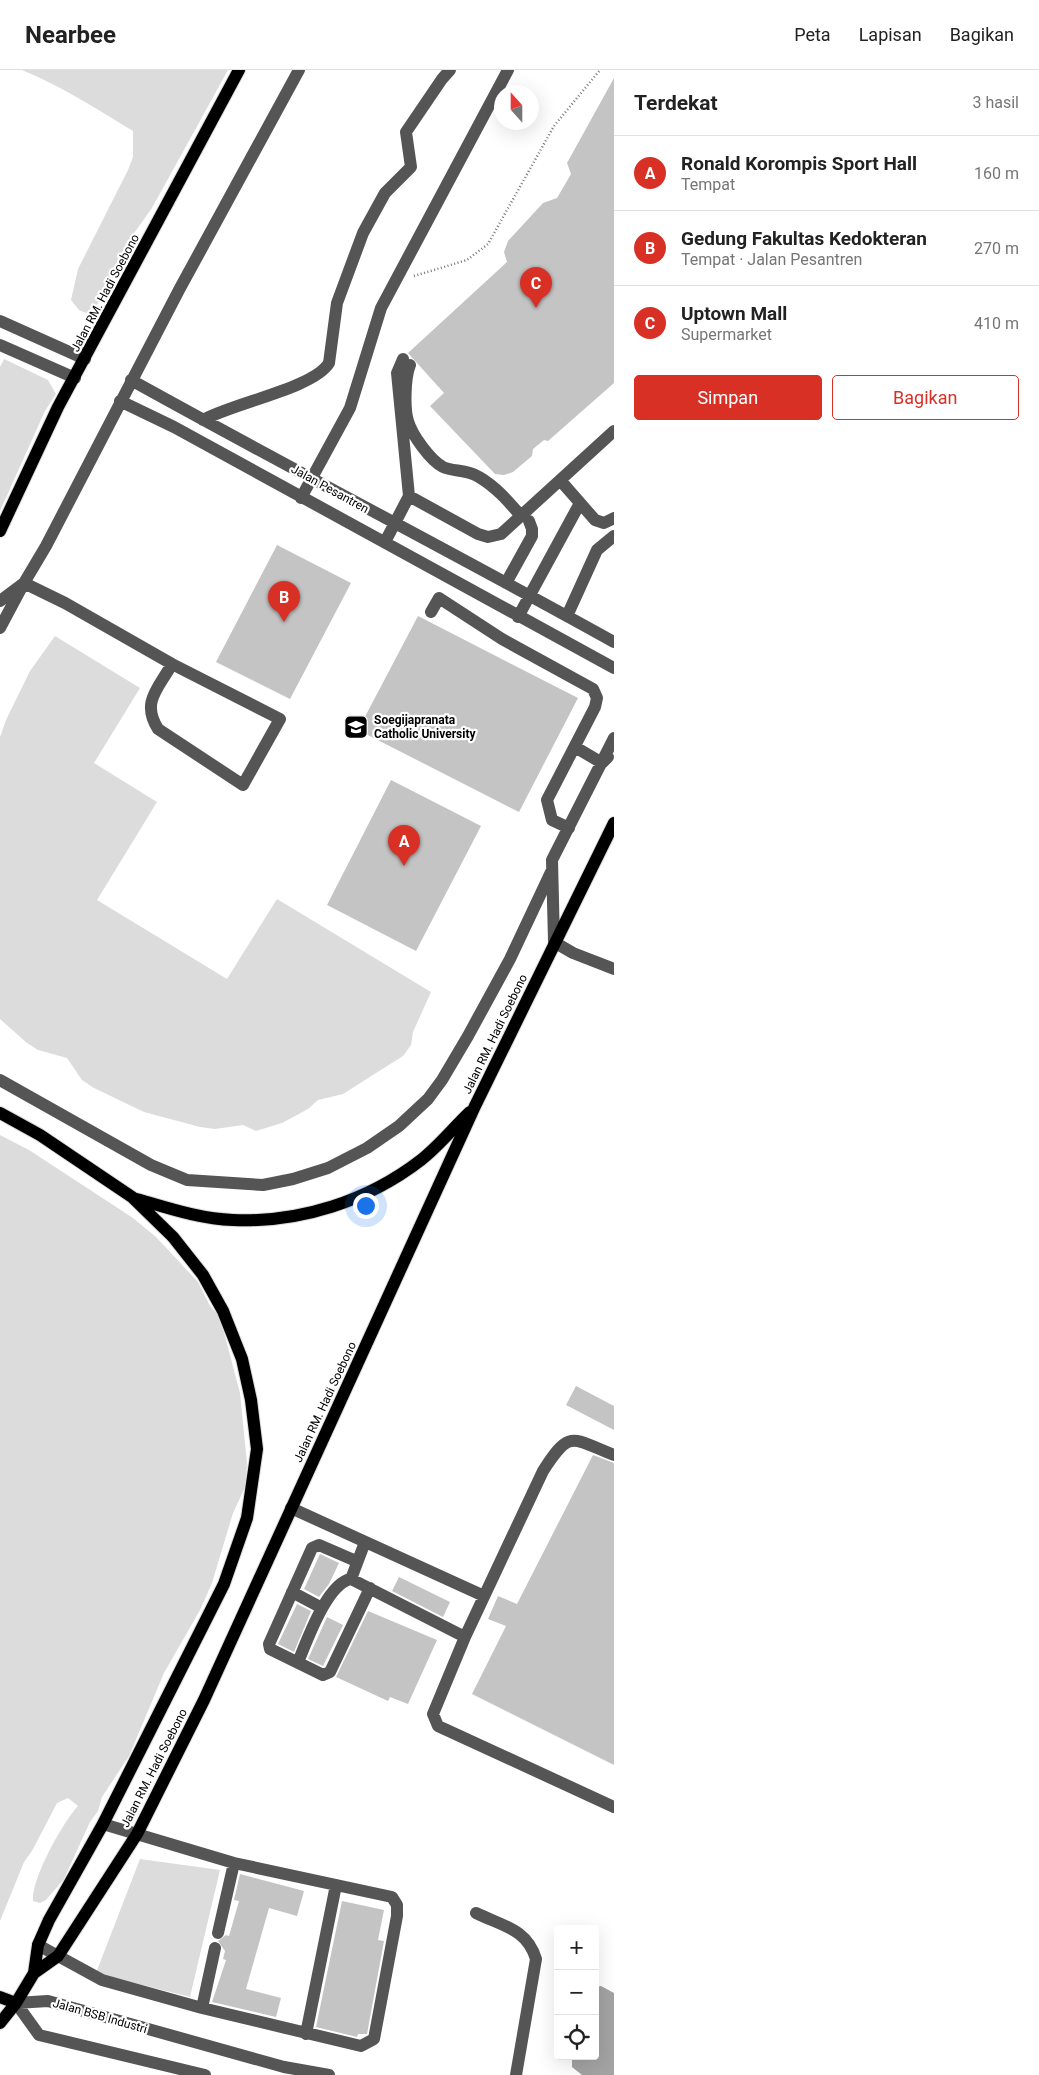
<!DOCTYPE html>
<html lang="id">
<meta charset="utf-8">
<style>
:root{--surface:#fff;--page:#f6f6f6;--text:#222;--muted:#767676;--line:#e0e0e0;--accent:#d93025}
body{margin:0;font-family:Roboto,sans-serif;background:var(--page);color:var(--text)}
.controls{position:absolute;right:15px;bottom:15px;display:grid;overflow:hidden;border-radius:5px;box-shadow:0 5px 20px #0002}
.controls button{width:45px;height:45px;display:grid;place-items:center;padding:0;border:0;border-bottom:1px solid var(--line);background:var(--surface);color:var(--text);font:25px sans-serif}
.compass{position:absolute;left:494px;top:15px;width:45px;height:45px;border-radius:50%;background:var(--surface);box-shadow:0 5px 20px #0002;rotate:339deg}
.you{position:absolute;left:365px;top:1135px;width:18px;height:18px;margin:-12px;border:4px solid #fff;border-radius:50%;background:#1a73e8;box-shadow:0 0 0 8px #1a73e833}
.badge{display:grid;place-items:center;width:32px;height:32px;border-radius:50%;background:var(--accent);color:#fff;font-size:16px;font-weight:700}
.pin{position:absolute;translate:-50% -41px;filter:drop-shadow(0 1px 2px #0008)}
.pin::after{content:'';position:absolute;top:26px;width:18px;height:15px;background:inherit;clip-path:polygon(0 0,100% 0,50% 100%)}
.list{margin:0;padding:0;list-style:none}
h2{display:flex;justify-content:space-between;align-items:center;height:65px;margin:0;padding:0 20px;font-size:21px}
h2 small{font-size:16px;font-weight:400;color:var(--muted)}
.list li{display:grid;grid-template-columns:32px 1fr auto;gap:15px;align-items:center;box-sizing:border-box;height:75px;padding:0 20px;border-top:1px solid var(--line)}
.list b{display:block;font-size:19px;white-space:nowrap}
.list p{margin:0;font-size:16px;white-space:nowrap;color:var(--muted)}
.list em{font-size:16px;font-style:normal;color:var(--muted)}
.actions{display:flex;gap:10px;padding:15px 20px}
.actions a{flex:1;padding:11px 0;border:1px solid var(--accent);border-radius:5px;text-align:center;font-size:18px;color:var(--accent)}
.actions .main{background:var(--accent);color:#fff}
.icon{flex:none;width:28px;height:28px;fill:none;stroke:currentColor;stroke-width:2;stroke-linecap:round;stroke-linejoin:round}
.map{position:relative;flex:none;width:614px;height:2005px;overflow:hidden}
header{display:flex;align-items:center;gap:30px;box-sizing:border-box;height:70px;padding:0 25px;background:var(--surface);border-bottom:1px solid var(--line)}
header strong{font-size:24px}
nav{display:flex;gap:28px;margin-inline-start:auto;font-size:18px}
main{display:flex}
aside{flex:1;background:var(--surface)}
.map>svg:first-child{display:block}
.green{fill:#dcdcdc}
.water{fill:#a3a3a3}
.building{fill:#c4c4c4}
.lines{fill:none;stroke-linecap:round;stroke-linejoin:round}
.major-casing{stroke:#dbdbdb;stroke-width:14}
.path{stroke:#777;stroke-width:2.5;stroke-dasharray:1 2.5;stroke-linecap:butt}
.minor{stroke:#555;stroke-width:12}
.major{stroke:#000;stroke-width:12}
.labels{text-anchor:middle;stroke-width:4.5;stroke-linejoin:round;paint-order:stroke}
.street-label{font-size:12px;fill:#000;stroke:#fff}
.poi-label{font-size:12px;font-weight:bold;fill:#000;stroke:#fff;text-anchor:start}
</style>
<header>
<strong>Nearbee</strong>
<nav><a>Peta</a><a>Lapisan</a><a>Bagikan</a></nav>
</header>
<main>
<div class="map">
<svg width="614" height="2005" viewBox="0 0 614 2005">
<rect width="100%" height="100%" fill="#fff"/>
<!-- green -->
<path class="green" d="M22,0H228L152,138L127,173L125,186L110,220L92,240L86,243L79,240L71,230L78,199L128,100L133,87V61C97,39 61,16 22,0Z
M4,289L48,310L56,324L45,341L0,441V297Z
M55,566L140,618L94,693L157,732L97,830L227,909L277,829L431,922L413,962L411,975L403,986L343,1024L318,1030L308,1039L282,1053L256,1061L243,1055L215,1059L200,1057L144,1042L94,1018L82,1010L67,988L38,980L27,973L0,949V667L6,650L30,601Z
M0,1065L29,1080L133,1148L156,1167L198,1212L210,1236L220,1247L240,1323L247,1393L246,1415L233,1443L212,1513L200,1540L164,1603L129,1686L102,1727L98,1741L90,1752L64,1809L46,1830L40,1833L33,1831C31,1809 63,1752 78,1736L68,1728L57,1733L32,1781L24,1792L0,1851Z
M140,1789L220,1800L190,1927L96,1903Z"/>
<!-- water -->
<path class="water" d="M601,1916L614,1923V2005H582L572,1997V1986H595V1917Z"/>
<!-- building -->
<path class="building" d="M614,8V313L548,371L544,370L533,379L532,386L513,402L504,405L495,404L430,336L444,323L408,283L507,192L504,182L508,171L543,133L557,128L571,104L567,93Z
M277,475L351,513L290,629L216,592Z
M418,546L578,628L519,742L358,660Z
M391,710L481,756L416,881L327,835Z
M576,1316L614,1336V1360L566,1335Z
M593,1385L614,1393V1695L472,1624L506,1556L488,1549L498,1526L517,1534Z
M320,1484L339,1493L329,1514L319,1527L304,1519Z
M399,1507L450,1532L443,1547L392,1521Z
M297,1534L311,1541L294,1582L278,1574Z
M368,1541L437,1570L408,1634L390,1627L388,1631L336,1607Z
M327,1547L343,1555L323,1596L308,1589Z
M240,1804L304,1821L297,1846L269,1838L246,1919L281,1928L276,1947L212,1932L226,1890L223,1889L225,1881L218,1871L226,1865L229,1866L239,1831L234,1830Z
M342,1831L384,1840L378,1870L384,1871L367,1964H358L357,1967L316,1957Z"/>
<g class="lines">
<!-- major casing -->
<g class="major-casing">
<path id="major" d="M0,461L58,337L239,0
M0,1043L40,1065L132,1127L173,1167L203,1205L223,1241L242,1289L251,1330L257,1379L247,1448L224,1514L103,1754L49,1850L38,1875L34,1903L16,1933L0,1953
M133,1128C165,1137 199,1149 233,1150C300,1153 368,1131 421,1090C439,1076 454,1057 470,1042
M34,1903L58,1886L137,1764L204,1630L475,1036L614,753
M0,1927L16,1933"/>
</g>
<!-- path -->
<path class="path" d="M414,206L467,190L488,174L554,56L600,0"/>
<!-- minor -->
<path class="minor" d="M0,251L85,289
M0,275L75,308
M410,295C405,307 404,338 408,351C412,365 430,390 443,397C453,402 467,399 479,407C496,417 508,431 521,446
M131,310C291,399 454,483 614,572
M120,331L174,357L614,598
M203,350C233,333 314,318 329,293L337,233L363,163L385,123L411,97L406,62L442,9L450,0
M560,410L595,450L604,453L614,448
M409,426L478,464L488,467L501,464L614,361
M301,428L350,338L381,238L508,0
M385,472L409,426L397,303L403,289
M506,513L532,466V459L529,451
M0,531L24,513L46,476L179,220L299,0
M431,542L439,528L502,569L593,619L597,628L595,637L547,730L552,750L569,758
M567,546L597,480L614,466
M518,547L580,433
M0,558L24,513L65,533L172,594L280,649L243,715L158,659C141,632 158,619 172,594
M614,668L552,790L554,872L573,883L614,899
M575,677L602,693L608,687
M0,1010L151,1095L187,1110L263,1115L293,1109L328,1098L367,1078L399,1056L428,1029L442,1010L468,966L510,889L551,802
M614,1385C571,1368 570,1359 543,1401L465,1567L433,1644L438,1656L614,1737
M291,1438L484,1526
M365,1472L351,1509L465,1567
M356,1491L319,1475L312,1478L269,1574L270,1579L323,1605L330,1602L370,1518
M292,1522L322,1538
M298,1592C307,1571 327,1513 351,1509
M476,1843C503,1856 527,1859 536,1889L516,2005
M218,1863L234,1793
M38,1875L102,1910L202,1938L361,1976L374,1969L397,1846V1835L392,1827L234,1793L103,1754
M16,1933L48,1931L284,1997L329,2005
M16,1933L39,1965L205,2005
M202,1938L215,1878
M306,1964L336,1815"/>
<!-- major -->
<use href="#major" class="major"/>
</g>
<!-- icons -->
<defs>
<g id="university-square" transform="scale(1.25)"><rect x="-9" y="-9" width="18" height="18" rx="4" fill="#000" stroke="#fff"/><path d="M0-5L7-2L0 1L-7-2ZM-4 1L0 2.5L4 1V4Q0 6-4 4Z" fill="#fff"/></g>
</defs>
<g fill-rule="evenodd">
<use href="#university-square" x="356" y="657"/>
</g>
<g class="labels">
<!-- street labels -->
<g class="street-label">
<text transform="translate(105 223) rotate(-62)" y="4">Jalan RM. Hadi Soebono</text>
<text transform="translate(330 419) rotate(29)" y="4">Jalan Pesantren</text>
<text transform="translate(495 964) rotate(-64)" y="4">Jalan RM. Hadi Soebono</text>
<text transform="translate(325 1332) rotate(-65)" y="4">Jalan RM. Hadi Soebono</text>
<text transform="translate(154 1698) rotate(-63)" y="4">Jalan RM. Hadi Soebono</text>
<text transform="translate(100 1946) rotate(16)" y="4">Jalan BSB Industri</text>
</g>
<!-- poi labels -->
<g class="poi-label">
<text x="374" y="654">Soegijapranata<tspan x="374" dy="14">Catholic University</tspan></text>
</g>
</g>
</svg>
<div class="controls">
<button>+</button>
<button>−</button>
<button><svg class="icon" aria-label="locate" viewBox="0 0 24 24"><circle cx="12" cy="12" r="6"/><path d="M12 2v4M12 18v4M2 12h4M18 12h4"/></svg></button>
</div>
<svg class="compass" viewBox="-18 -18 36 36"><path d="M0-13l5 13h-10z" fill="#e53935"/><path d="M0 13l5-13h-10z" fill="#767676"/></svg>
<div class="you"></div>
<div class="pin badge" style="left:404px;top:796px">A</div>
<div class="pin badge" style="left:284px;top:552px">B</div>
<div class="pin badge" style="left:536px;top:238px">C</div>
</div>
<aside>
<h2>Terdekat<small>3 hasil</small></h2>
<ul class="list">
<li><span class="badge">A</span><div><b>Ronald Korompis Sport Hall</b><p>Tempat</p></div><em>160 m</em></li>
<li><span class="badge">B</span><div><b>Gedung Fakultas Kedokteran</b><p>Tempat · Jalan Pesantren</p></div><em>270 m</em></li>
<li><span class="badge">C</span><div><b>Uptown Mall</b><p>Supermarket</p></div><em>410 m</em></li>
</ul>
<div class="actions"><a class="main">Simpan</a><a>Bagikan</a></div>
</aside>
</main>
